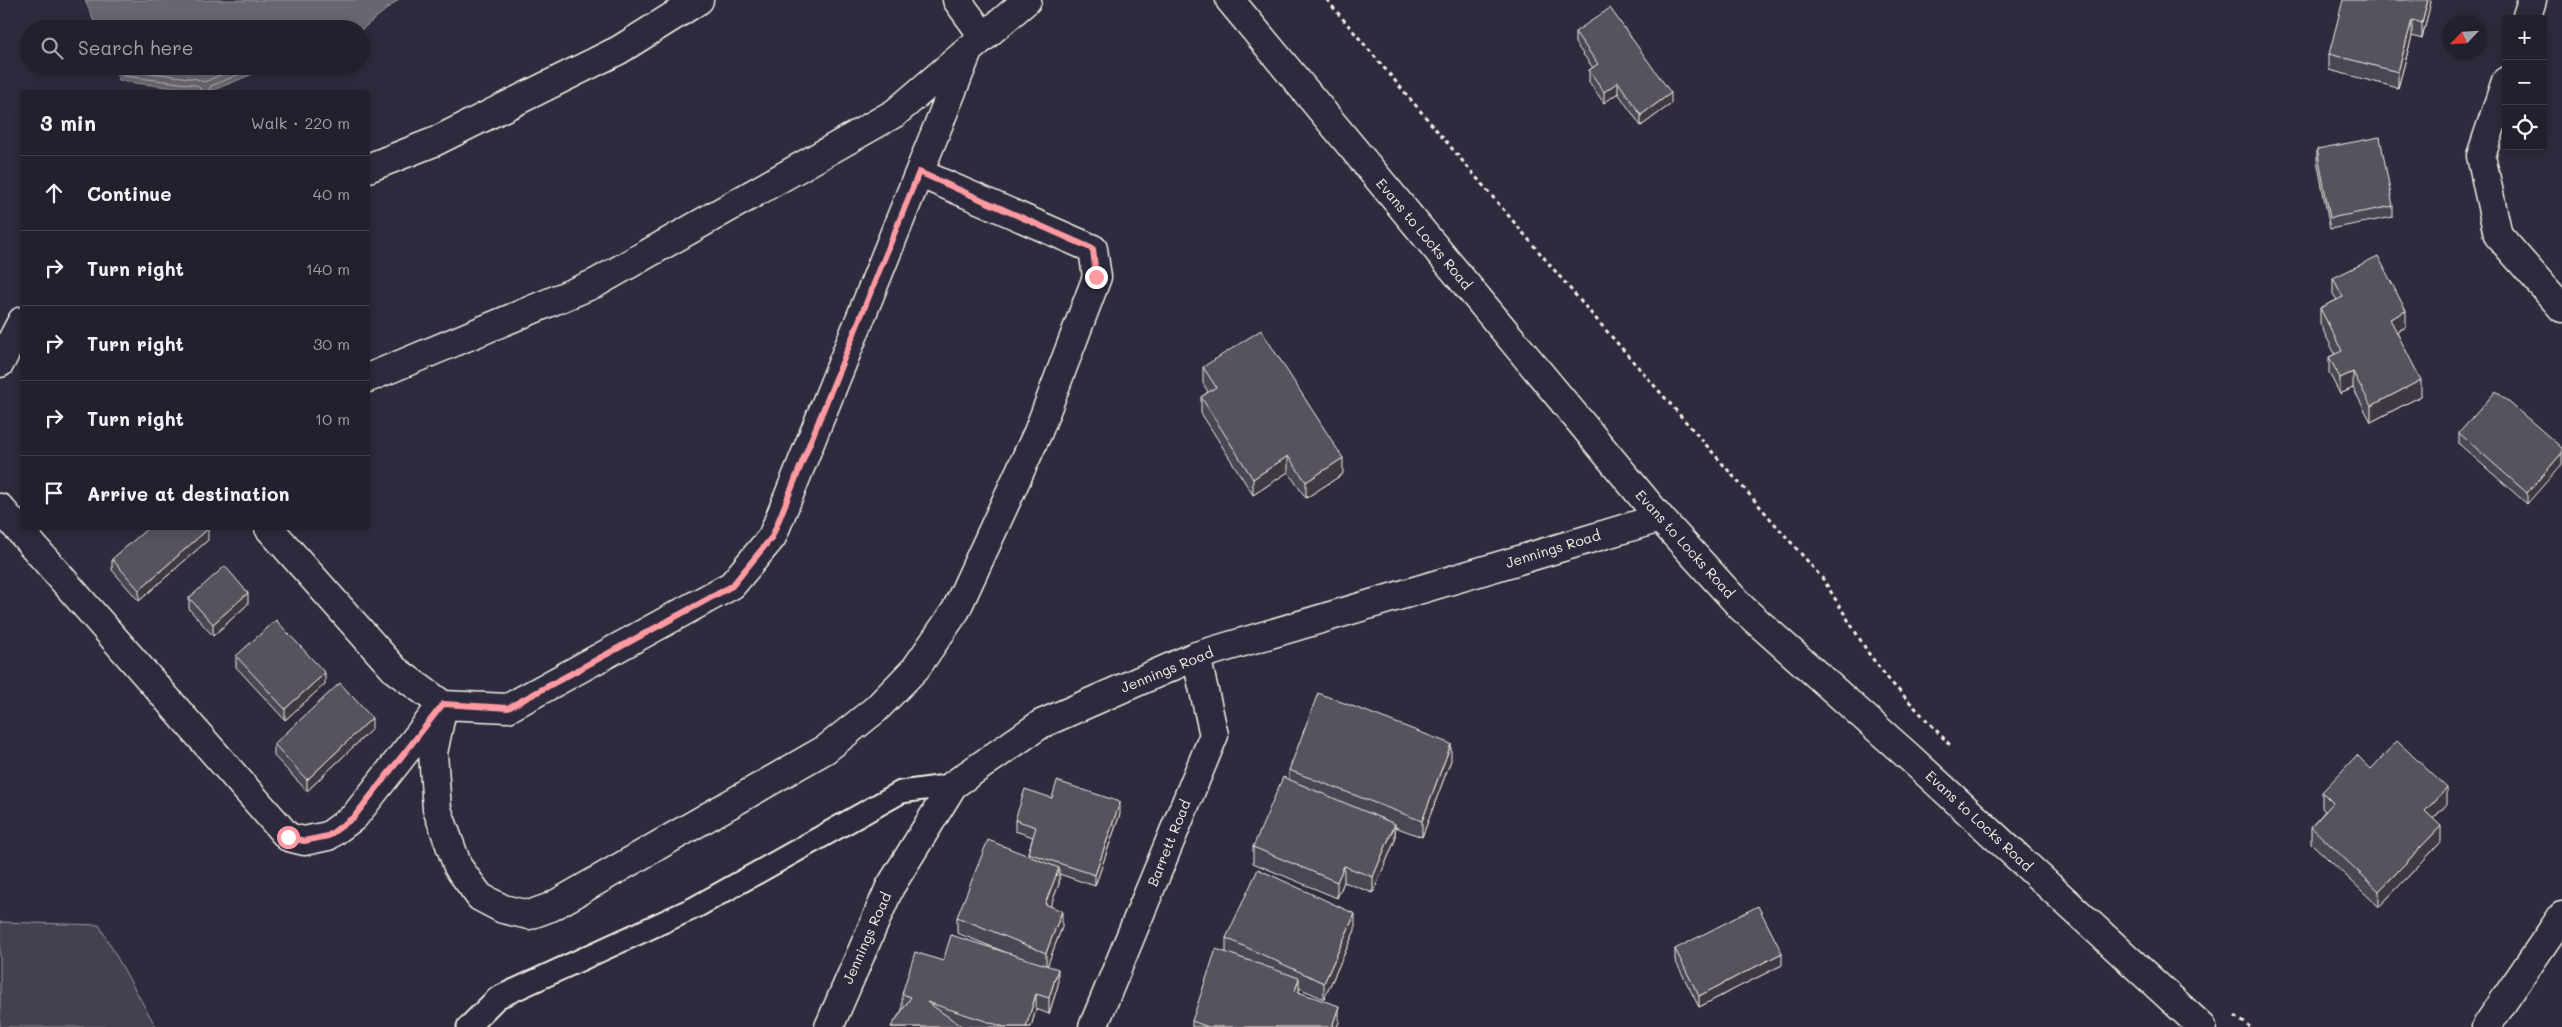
<!DOCTYPE html>
<meta charset="utf-8">
<style>
:root{--surface:#23202e;--page:#2b2836;--text:#f1f3f6;--muted:#a3a3aa;--line:#403e4a}
body{margin:0;font-family:Mali,sans-serif;background:var(--page);color:var(--text)}
.controls{position:absolute;right:15px;top:15px;display:grid;overflow:hidden;border-radius:5px;box-shadow:0 2px 12px #0003}
.controls button{width:45px;height:45px;display:grid;place-items:center;padding:0;border:0;border-bottom:1px solid var(--line);background:var(--surface);color:var(--text);font:25px sans-serif}
.compass{position:absolute;left:2442px;top:15px;width:45px;height:45px;border-radius:50%;background:var(--surface);box-shadow:0 2px 12px #0003;rotate:245deg}
.stop{position:absolute;width:15px;height:15px;margin:-11px;border:4px solid #ff9aa2;border-radius:50%;background:#fff}
.stop.end{background:#ff9aa2;border-color:#fff;box-shadow:0 1px 5px #0008}
.list{margin:0;padding:0;list-style:none}
h2{display:flex;justify-content:space-between;align-items:center;height:65px;margin:0;padding:0 20px;font-size:21px}
h2 small{font-size:16px;font-weight:400;color:var(--muted)}
.list li{display:grid;grid-template-columns:32px 1fr auto;gap:15px;align-items:center;box-sizing:border-box;height:75px;padding:0 20px;border-top:1px solid var(--line)}
.list b{display:block;font-size:19px;white-space:nowrap}
.list em{font-size:16px;font-style:normal;color:var(--muted)}
.icon{flex:none;width:28px;height:28px;fill:none;stroke:currentColor;stroke-width:2;stroke-linecap:round;stroke-linejoin:round}
.map{position:relative;flex:none;width:2562px;height:1027px;overflow:hidden}
.search{position:absolute;background:var(--surface);box-shadow:0 2px 12px #0003;left:20px;top:20px;width:350px;height:55px;display:flex;align-items:center;gap:12px;box-sizing:border-box;padding:0 18px;border-radius:28px;color:var(--muted);font-size:19px}
.panel{position:absolute;background:var(--surface);box-shadow:0 2px 12px #0003;left:20px;top:90px;width:350px;height:440px;border-radius:5px}
.map>svg:first-child{display:block}
.green{fill:#454050;stroke:#9c989c}
.water{fill:#6a6670;stroke:#a19ea0}
.lines{fill:none;stroke-linecap:round;stroke-linejoin:round}
.shore{stroke:#bdb9b8;stroke-width:1}
.lane-casing{stroke:#f4f1e8;stroke-width:25}
.street-casing{stroke:#f4f1e8;stroke-width:31}
.secondary-casing{stroke:#f4f1e8;stroke-width:31}
.path{stroke:#f4f1e8;stroke-width:3;stroke-dasharray:4 4;stroke-linecap:butt}
.lane{stroke:#2f2a3d;stroke-width:21}
.street{stroke:#2f2a3d;stroke-width:28}
.secondary{stroke:#2f2a3d;stroke-width:28}
.wall{fill:#4a4752;stroke:#f4f1e8}
.shaded-wall{fill:#3c3942;stroke:#f4f1e8}
.building{fill:#56525f;stroke:#f4f1e8}
.route{stroke:#ff9aa2;stroke-width:6}
.labels{text-anchor:middle;stroke-width:4;stroke-linejoin:round;paint-order:stroke}
.street-label{font-size:14px;fill:#f4f1e8;stroke:#2f2a3d}
</style>
<div class="map">
<svg width="2562" height="1027" viewBox="0 0 2562 1027">
<rect width="100%" height="100%" fill="#2f2a3d"/>
<filter id="ink" filterUnits="userSpaceOnUse"><feTurbulence type="fractalNoise" baseFrequency=".02" numOctaves="2"/><feDisplacementMap in="SourceGraphic" scale="10" xChannelSelector="R" yChannelSelector="G"/><feConvolveMatrix kernelMatrix="1 2 1 2 8 2 1 2 1" color-interpolation-filters="sRGB"/></filter>
<g filter="url(#ink)">
<!-- green -->
<path class="green" d="M0,922L99,925L156,1027H0Z"/>
<!-- water -->
<path class="water" d="M85,0H398L361,30L97,29Z
M113,66H272L209,92L119,81Z"/>
<g class="lines">
<!-- shore -->
<path class="shore" d="M118,66L123,76L196,85L200,88L201,92
M125,66L128,70L197,79L204,82L242,66
M155,66L204,73L222,66
M208,92L211,86L259,66"/>
<!-- lane casing -->
<g class="lane-casing">
<path id="lane" d="M468,1027L497,998L696,907L901,792L953,785"/>
</g>
<!-- street casing -->
<g class="street-casing">
<path id="street" d="M957,0L984,37
M2526,19L2532,0
M2506,81L2481,156L2498,235L2562,308
M368,168L434,142L619,50L699,0
M0,363L22,321
M368,378L596,283L895,113L1027,0
M0,508L288,837L304,841L328,836L354,817L439,709
M269,528L395,670L443,705L508,708L732,585L772,537L969,49
M443,705L433,753L437,809L458,867L480,897L503,909L529,915L551,907L826,749L876,709L916,668L956,610L1038,432L1097,277L1093,249L919,173
M829,1027L890,887L953,785L1041,724L1196,656L1660,518
M1093,1027L1214,735L1196,656
M2486,1027L2562,916"/>
</g>
<!-- secondary casing -->
<g class="secondary-casing">
<path id="secondary" d="M1230,0L1660,518L1742,608L1908,756L2202,1027"/>
</g>
<!-- path -->
<path class="path" d="M1327,0L1577,297L1823,579L1869,654L1889,680L1950,745
M2235,1016L2250,1027"/>
<!-- lane -->
<use href="#lane" class="lane"/>
<!-- street -->
<use href="#street" class="street"/>
<!-- secondary -->
<use href="#secondary" class="secondary"/>
</g>
<!-- wall -->
<path class="wall" d="M2431,0L2422,39L2412,36L2398,88L2329,70V54Z
M1575,32L1671,104L1641,126L1618,93L1604,103L1589,82V70L1593,68L1575,43Z
M2317,149L2393,206V217L2330,229L2317,160Z
M2333,278L2406,327L2397,332L2421,396L2371,422L2353,388L2340,394L2329,373V357L2335,354L2320,324V308L2337,300L2333,294Z
M1203,367L1343,474L1306,498L1288,472L1253,495L1201,413V397L1208,392L1203,383Z
M2459,433L2562,448L2527,504L2459,444Z
M208,540L139,601L112,570V559Z
M189,598L248,604L213,636L189,609Z
M236,656L325,684L285,720L236,667Z
M372,729L307,791L274,756V744Z
M1451,760L1422,837L1395,827V840L1373,893L1344,882L1337,898L1253,863V847L1289,779V770Z
M2371,769L2447,804L2433,819L2441,842L2379,907L2311,843V827L2325,811L2322,808V792Z
M1052,798L1120,814L1095,886L1059,874V884L1050,906L1062,927L1047,966L1058,985L1049,1014L1036,1009L1031,1027H891L902,1010V994L943,961L1005,952L957,933V917L1028,856V853L1033,837L1015,831V820Z
M1355,930L1324,999L1299,988V992L1339,1022L1337,1027H1192V1021L1226,953V938Z
M1675,949L1782,965L1699,1007L1675,960Z"/>
<!-- shaded-wall -->
<path class="shaded-wall" d="M2428,0H2431V2L2422,39V23Z
M2412,20V36L2398,88V72Z
M1618,82V93L1604,103V92Z
M1671,93V104L1641,126V115Z
M2406,311V327L2390,335V319Z
M2353,372V388L2340,394V378Z
M2421,380V396L2371,422V406Z
M2562,453V464L2527,504V493Z
M1288,456V472L1253,495V479Z
M1343,458V474L1306,498V482Z
M208,529V540L139,601V590Z
M248,593V604L213,636V624Z
M325,673V684L285,720V709Z
M372,718V729L307,791V780Z
M1451,744V760L1422,837V821Z
M2447,788V804L2425,827V811Z
M1120,802V814L1095,886V875Z
M1395,824V840L1373,893V877Z
M2441,826V842L2379,907V891Z
M1344,866V882L1337,898V882Z
M1059,868V884L1045,920V904Z
M1062,911V927L1046,969V953Z
M1355,914V930L1324,999V983Z
M1782,953V965L1699,1007V996Z
M1058,969V985L1049,1014V998Z
M1299,978V994L1295,991Z
M1036,994V1009L1031,1027H1026Z
M1339,1006V1022L1337,1027H1332Z"/>
<!-- building -->
<path class="building" d="M2343,0H2428L2422,23L2412,20L2398,72L2329,54Z
M1610,8L1671,93L1641,115L1618,82L1604,92L1589,70L1598,64L1575,32Z
M2380,137L2393,206L2330,218L2317,149Z
M2378,256L2406,311L2390,319L2421,380L2371,406L2353,372L2340,378L2329,357L2342,351L2320,308L2343,297L2333,278Z
M1261,330L1343,458L1306,482L1288,456L1253,479L1201,397L1216,387L1203,367Z
M2496,391L2562,448V453L2527,493L2459,433Z
M148,528H207L208,529L139,590L112,559Z
M225,566L248,593L213,624L189,598Z
M276,620L325,673L285,709L236,656Z
M340,683L372,718L307,780L274,744Z
M1318,693L1451,744L1422,821L1289,770Z
M2397,741L2447,788L2425,811L2441,826L2379,891L2311,827L2333,803L2322,792L2357,755L2371,769Z
M1283,777L1395,824L1373,877L1344,866L1337,882L1253,847Z
M1057,781L1120,802L1095,875L1028,853L1036,827L1015,820L1025,789L1052,798Z
M988,840L1059,868L1045,904L1062,911L1046,953L957,917Z
M1258,869L1355,914L1324,983L1226,938Z
M1758,906L1782,953L1699,996L1675,949Z
M951,935L1058,969L1049,998L1036,994L1026,1027H1004L927,1002L963,1027H891L911,997L902,994L915,952L943,961Z
M1216,949L1299,978L1295,991L1339,1006L1332,1027H1208L1192,1021Z"/>
</g>
<g class="lines" filter="url(#ink)">
<!-- route -->
<path class="route" d="M288,837L304,841L328,836L354,817L443,704L508,708L732,586L772,537L919,172L1093,249L1096,277"/>
</g>
<g class="labels">
<!-- street labels -->
<g class="street-label">
<text transform="translate(1424 234) rotate(50)" y="5">Evans to Locks Road</text>
<text transform="translate(1685 544) rotate(48)" y="5">Evans to Locks Road</text>
<text transform="translate(1553 549) rotate(-17)" y="5">Jennings Road</text>
<text transform="translate(1167 670) rotate(-22)" y="5">Jennings Road</text>
<text transform="translate(1979 821) rotate(43)" y="5">Evans to Locks Road</text>
<text transform="translate(1169 843) rotate(-68)" y="5">Barrett Road</text>
<text transform="translate(867 938) rotate(-66)" y="5">Jennings Road</text>
</g>
</g>
</svg>
<div class="controls">
<button>+</button>
<button>−</button>
<button><svg class="icon" aria-label="locate" viewBox="0 0 24 24"><circle cx="12" cy="12" r="6"/><path d="M12 2v4M12 18v4M2 12h4M18 12h4"/></svg></button>
</div>
<svg class="compass" viewBox="-18 -18 36 36"><path d="M0-13l5 13h-10z" fill="#e53935"/><path d="M0 13l5-13h-10z" fill="#a3a3aa"/></svg>
<div class="stop" style="left:288px;top:837px"></div>
<div class="stop end" style="left:1096px;top:277px"></div>
<div class="search"><svg class="icon" aria-label="search" viewBox="0 0 24 24"><circle cx="10" cy="10" r="6"/><path d="M15 15l6 6"/></svg>Search here</div>
<section class="panel">
<h2>3 min<small>Walk · 220 m</small></h2>
<ul class="list">
<li><svg class="icon" aria-label="ahead" viewBox="0 0 24 24"><path d="M12 20V5M6 11l6-6 6 6"/></svg><div><b>Continue</b></div><em>40 m</em></li>
<li><svg class="icon" aria-label="right" viewBox="0 0 24 24"><path d="M7 20v-9h11M14 6l5 5-5 5"/></svg><div><b>Turn right</b></div><em>140 m</em></li>
<li><svg class="icon" aria-label="right" viewBox="0 0 24 24"><path d="M7 20v-9h11M14 6l5 5-5 5"/></svg><div><b>Turn right</b></div><em>30 m</em></li>
<li><svg class="icon" aria-label="right" viewBox="0 0 24 24"><path d="M7 20v-9h11M14 6l5 5-5 5"/></svg><div><b>Turn right</b></div><em>10 m</em></li>
<li><svg class="icon" aria-label="arrive" viewBox="0 0 24 24"><path d="M6 21V4h12l-3 4 3 4H6"/></svg><div><b>Arrive at destination</b></div></li>
</ul>
</section>
</div>
